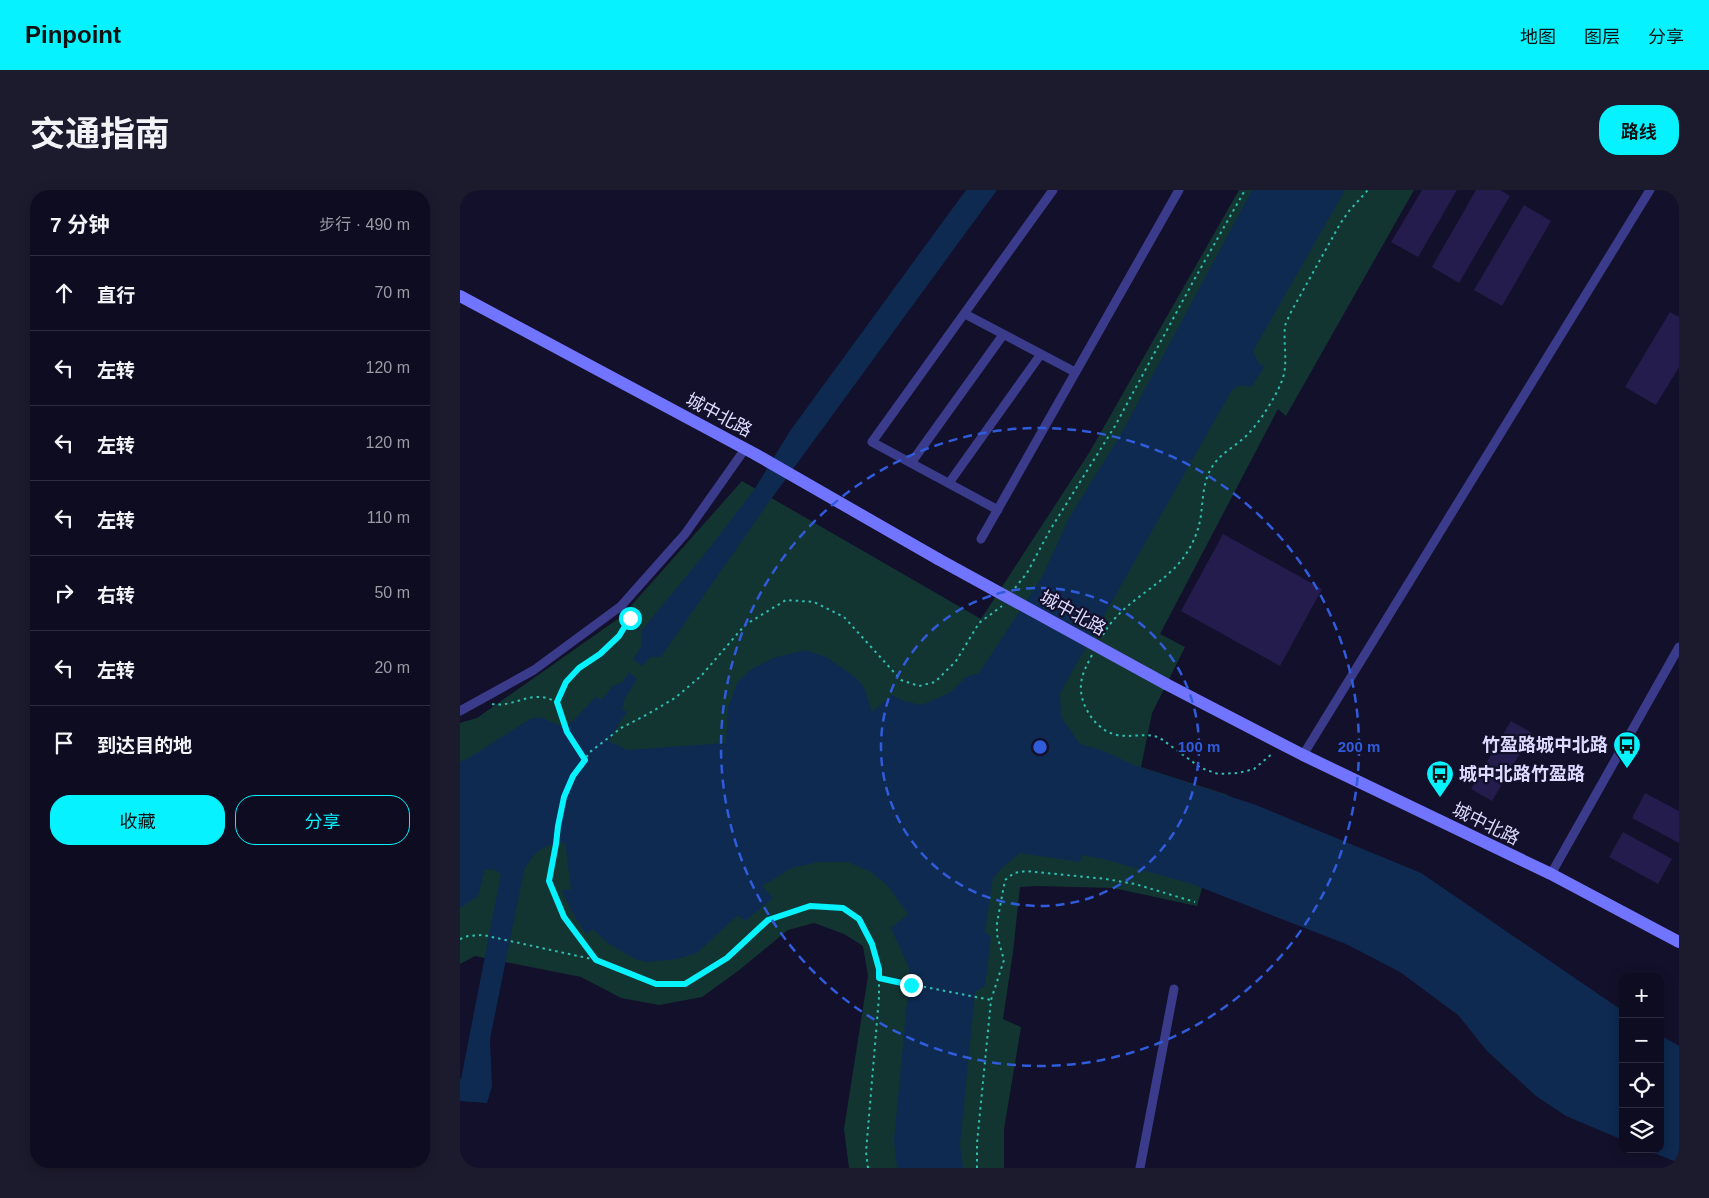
<!DOCTYPE html>
<html lang="zh">
<meta charset="utf-8">
<style>
:root{--surface:#0e0c20;--page:#1c1a2d;--text:#f1f3f6;--muted:#9b9ba5;--line:#2e2c3e;--accent:#06f2ff}
body{margin:0;font-family:Arial,"Noto Sans SC",sans-serif;background:var(--page);color:var(--text)}
.controls{position:absolute;right:15px;bottom:15px;display:grid;overflow:hidden;border-radius:10px;box-shadow:0 2px 12px #0003}
.controls button{width:45px;height:45px;display:grid;place-items:center;padding:0;border:0;border-bottom:1px solid var(--line);background:var(--surface);color:var(--text);font:25px sans-serif}
.stop{position:absolute;width:15px;height:15px;margin:-11px;border:4px solid #06f2ff;border-radius:50%;background:#fff}
.stop.end{background:#06f2ff;border-color:#fff;box-shadow:0 1px 5px #0008}
.list{margin:0;padding:0;list-style:none}
h2{display:flex;justify-content:space-between;align-items:center;height:65px;margin:0;padding:0 20px;font-size:21px}
h2 small{font-size:16px;font-weight:400;color:var(--muted)}
.list li{display:grid;grid-template-columns:32px 1fr auto;gap:15px;align-items:center;box-sizing:border-box;height:75px;padding:0 20px;border-top:1px solid var(--line)}
.list b{display:block;font-size:19px;white-space:nowrap}
.list em{font-size:16px;font-style:normal;color:var(--muted)}
.actions{display:flex;gap:10px;padding:15px 20px}
.actions a{flex:1;padding:11px 0;border:1px solid var(--accent);border-radius:20px;text-align:center;font-size:18px;color:var(--accent)}
.actions .main{background:var(--accent);color:#111}
.icon{flex:none;width:28px;height:28px;fill:none;stroke:currentColor;stroke-width:2;stroke-linecap:round;stroke-linejoin:round}
.map{position:relative;flex:none;width:1219px;height:978px;overflow:hidden;border-radius:20px}
header{display:flex;align-items:center;gap:30px;box-sizing:border-box;height:70px;padding:0 25px;background:var(--accent);color:#111}
header strong{font-size:24px}
nav{display:flex;gap:28px;margin-inline-start:auto;font-size:18px}
.intro{display:flex;align-items:center;justify-content:space-between;box-sizing:border-box;height:120px;padding:0 30px}
h1{margin:0;font-size:35px}
.button{padding:12px 22px;border-radius:20px;background:var(--accent);color:#111;font-size:18px;font-weight:700}
main{display:flex;gap:30px;padding:0 30px}
aside{flex:1;background:var(--surface);border-radius:20px;box-shadow:0 2px 12px #0003}
.map>svg:first-child{display:block}
.green{fill:#133532}
.water{fill:#0e2a51}
.building{fill:#231c4c}
.lines{fill:none;stroke-linecap:round;stroke-linejoin:round}
.path{stroke:#2dbfb0;stroke-width:2;stroke-dasharray:2.5 4;stroke-linecap:butt}
.street{stroke:#3a3b8a;stroke-width:9}
.secondary{stroke:#7174ff;stroke-width:12}
.secondary-bridge{stroke:#7174ff;stroke-width:12}
.route{stroke:#06f2ff;stroke-width:6}
.ring{fill:none;stroke:#305cdc;stroke-width:2.5;stroke-dasharray:9 6}
.labels{text-anchor:middle;stroke-width:4.5;stroke-linejoin:round;paint-order:stroke}
.street-label{font-size:18px;fill:#dcdaff;stroke:#13102b}
.poi-label{font-size:18px;font-weight:bold;fill:#dcdaff;stroke:#13102b;text-anchor:end}
.centre{fill:#305cdc;stroke:#13102b;stroke-width:2.5}
.ring-label{font-size:15px;text-anchor:middle;font-weight:bold;fill:#305cdc;stroke:#13102b;stroke-width:4.5;stroke-linejoin:round;paint-order:stroke}
</style>
<header>
<strong>Pinpoint</strong>
<nav><a>地图</a><a>图层</a><a>分享</a></nav>
</header>
<div class="intro"><h1>交通指南</h1><a class="button">路线</a></div>
<main>
<aside>
<h2>7 分钟<small>步行 · 490 m</small></h2>
<ul class="list">
<li><svg class="icon" aria-label="ahead" viewBox="0 0 24 24"><path d="M12 20V5M6 11l6-6 6 6"/></svg><div><b>直行</b></div><em>70 m</em></li>
<li><svg class="icon" aria-label="left" viewBox="0 0 24 24"><path d="M17 20v-9H6M10 6l-5 5 5 5"/></svg><div><b>左转</b></div><em>120 m</em></li>
<li><svg class="icon" aria-label="left" viewBox="0 0 24 24"><path d="M17 20v-9H6M10 6l-5 5 5 5"/></svg><div><b>左转</b></div><em>120 m</em></li>
<li><svg class="icon" aria-label="left" viewBox="0 0 24 24"><path d="M17 20v-9H6M10 6l-5 5 5 5"/></svg><div><b>左转</b></div><em>110 m</em></li>
<li><svg class="icon" aria-label="right" viewBox="0 0 24 24"><path d="M7 20v-9h11M14 6l5 5-5 5"/></svg><div><b>右转</b></div><em>50 m</em></li>
<li><svg class="icon" aria-label="left" viewBox="0 0 24 24"><path d="M17 20v-9H6M10 6l-5 5 5 5"/></svg><div><b>左转</b></div><em>20 m</em></li>
<li><svg class="icon" aria-label="arrive" viewBox="0 0 24 24"><path d="M6 21V4h12l-3 4 3 4H6"/></svg><div><b>到达目的地</b></div></li>
</ul>
<div class="actions"><a class="main">收藏</a><a>分享</a></div>
</aside>
<div class="map">
<svg width="1219" height="978" viewBox="0 0 1219 978">
<rect width="100%" height="100%" fill="#13102b"/>
<!-- green -->
<path class="green" d="M779,0H954L826,226L818,219L700,444L725,457L692,523L681,577L768,605L737,716L653,698L577,696L560,697L553,762L543,829L561,837L544,939V978H389L384,939L408,786L403,756L384,744L354,733L328,740L278,781L242,807L199,815L161,808L121,787L15,766L0,774V533L17,528L162,426L282,291L521,429L629,263Z"/>
<!-- water -->
<path class="water" d="M506,0H537L306,316L201,467H191L182,476L173,469L182,455L181,441L244,365L294,300L330,241Z
M792,0H885L793,161L799,174L805,176L791,197L781,195L772,200L600,503L601,527L620,554L644,561L674,575L796,615L961,683L1163,821V950L1106,926L1076,906L1027,861L998,825L940,782L886,754L732,694L643,669L622,665L620,672L560,663L544,676L533,688L525,742L531,747L525,796L515,802L500,955L503,978H437L434,951L450,780L431,738L448,724L428,696L411,682L388,672H358L332,678L302,696L313,708L285,731L278,725L237,763L217,769L186,772L175,769L148,753L133,739L126,744L113,724L102,701L111,699L105,653C82,655 76,660 64,680L30,849L32,896L27,913L0,911V889H1L41,684L35,680L25,679L18,706L0,718V572L9,568L70,529L80,527L106,538L136,507L141,510L154,495L162,493L169,482L177,489L165,508L162,519L167,522L148,551L168,560L266,553L268,518L277,493L290,480L313,468L345,460L366,467L395,487L404,497L412,522L432,505L444,511L462,515L491,502L506,487L519,483L582,387L609,328L661,244Z
M1200,845L1219,856V973L1184,959H1200Z"/>
<!-- building -->
<path class="building" d="M962,0H997L958,67L931,52Z
M1016,0H1040L1050,6L999,93L972,77Z
M1064,15L1091,31L1042,116L1014,100Z
M1210,122L1219,127V177L1196,215L1165,197Z
M763,344L862,399L820,476L721,421Z
M1051,531L1072,543L1032,611L1011,599Z
M1185,603L1219,621V653L1172,628Z
M1163,642L1212,669L1198,694L1149,667Z"/>
<g class="lines">
<!-- path -->
<path class="path" d="M555,398L567,383L590,340L655,236L734,90L785,0
M643,445C662,410 705,396 726,364C734,352 739,339 741,325C743,309 743,291 752,277C761,262 777,256 788,244C799,233 815,208 821,193C829,176 823,155 825,136C826,132 829,127 831,122L880,34L889,21L908,0
M632,465C627,475 622,483 621,494C619,515 636,541 657,545C672,548 686,542 700,548L741,578L758,584L778,583L794,579L813,563
M97,512L107,541L125,569
M32,514C51,517 63,506 81,507C86,507 92,510 97,512C103,500 108,488 118,478C124,473 132,470 138,466C154,455 168,437 172,418
M0,749L8,746L23,745L136,770
M419,788L531,810
M408,978L406,962L419,807V779L412,754L399,729L383,718L350,716L308,730L267,768L225,794H196L136,770L104,727L89,691L97,654L98,636L104,607L113,586L130,562L161,538L186,525L215,508L241,486L285,435L326,410L354,412L384,427L441,490L459,496L475,492L496,471L519,433L542,416
M517,978V953L531,810L544,770L537,745V733L545,690L554,683L566,681L646,689L675,694L735,712"/>
<!-- street -->
<path class="street" d="M505,124L615,182
M451,273L543,145
M489,293L581,164
M538,320L412,252L593,0
M521,349L719,0
M0,521L74,480L161,416L225,344L285,259
M843,565L1190,0
M1091,684L1219,457
M680,978L714,799"/>
<!-- secondary -->
<path class="secondary" d="M0,106L295,264L478,369
M706,494L843,565L1091,684L1219,752"/>
<!-- secondary-bridge -->
<path class="secondary-bridge" d="M478,369L706,494"/>
</g>
<g class="lines">
<!-- route -->
<path class="route" d="M170,428L159,446L140,464L119,478L106,492L97,512L107,542L125,570L113,586L104,607L98,636L96,654L89,691L104,727L136,770L196,794H225L267,768L308,730L350,716L383,718L399,729L412,754L419,779V788L451,795"/>
</g>
<!-- distance rings -->
<g class="ring">
<circle cx="580" cy="557" r="159"/>
<circle cx="580" cy="557" r="319"/>
</g>
<!-- icons -->
<defs>
<g id="bus-pin" transform="scale(1.4375)"><path d="M0 17L-7.5 6A9.5 9.5 0 1 1 7.5 6Z" fill="#06f2ff" stroke="#13102b"/><path d="M-5-6H5V4H4V6H2V4H-2V6H-4V4H-5ZM-3.5-4V0h7V-4ZM-3.5 1.2v1.5H-2V1.2ZM2 1.2v1.5H3.5V1.2Z" fill="#111"/></g>
</defs>
<g fill-rule="evenodd">
<use href="#bus-pin" x="1167" y="555"/>
<use href="#bus-pin" x="980" y="584"/>
</g>
<g class="labels">
<!-- street labels -->
<g class="street-label">
<text transform="translate(259 225) rotate(28)" y="6">城中北路</text>
<text transform="translate(613 423) rotate(29)" y="6">城中北路</text>
<text transform="translate(1026 634) rotate(26)" y="6">城中北路</text>
</g>
<!-- poi labels -->
<g class="poi-label">
<text x="1148" y="561">竹盈路城中北路</text>
<text x="999" y="590" text-anchor="start">城中北路竹盈路</text>
</g>
</g>
<circle cx="580" cy="557" r="8" class="centre"/>
<g class="ring-label">
<text x="739" y="562">100 m</text>
<text x="899" y="562">200 m</text>
</g>
</svg>
<div class="controls">
<button>+</button>
<button>−</button>
<button><svg class="icon" aria-label="locate" viewBox="0 0 24 24"><circle cx="12" cy="12" r="6"/><path d="M12 2v4M12 18v4M2 12h4M18 12h4"/></svg></button>
<button><svg class="icon" aria-label="layers" viewBox="0 0 24 24"><path d="M12 4l9 5-9 5-9-5zM3 14l9 5 9-5"/></svg></button>
</div>
<div class="stop" style="left:170px;top:428px"></div>
<div class="stop end" style="left:451px;top:795px"></div>
</div>
</main>
